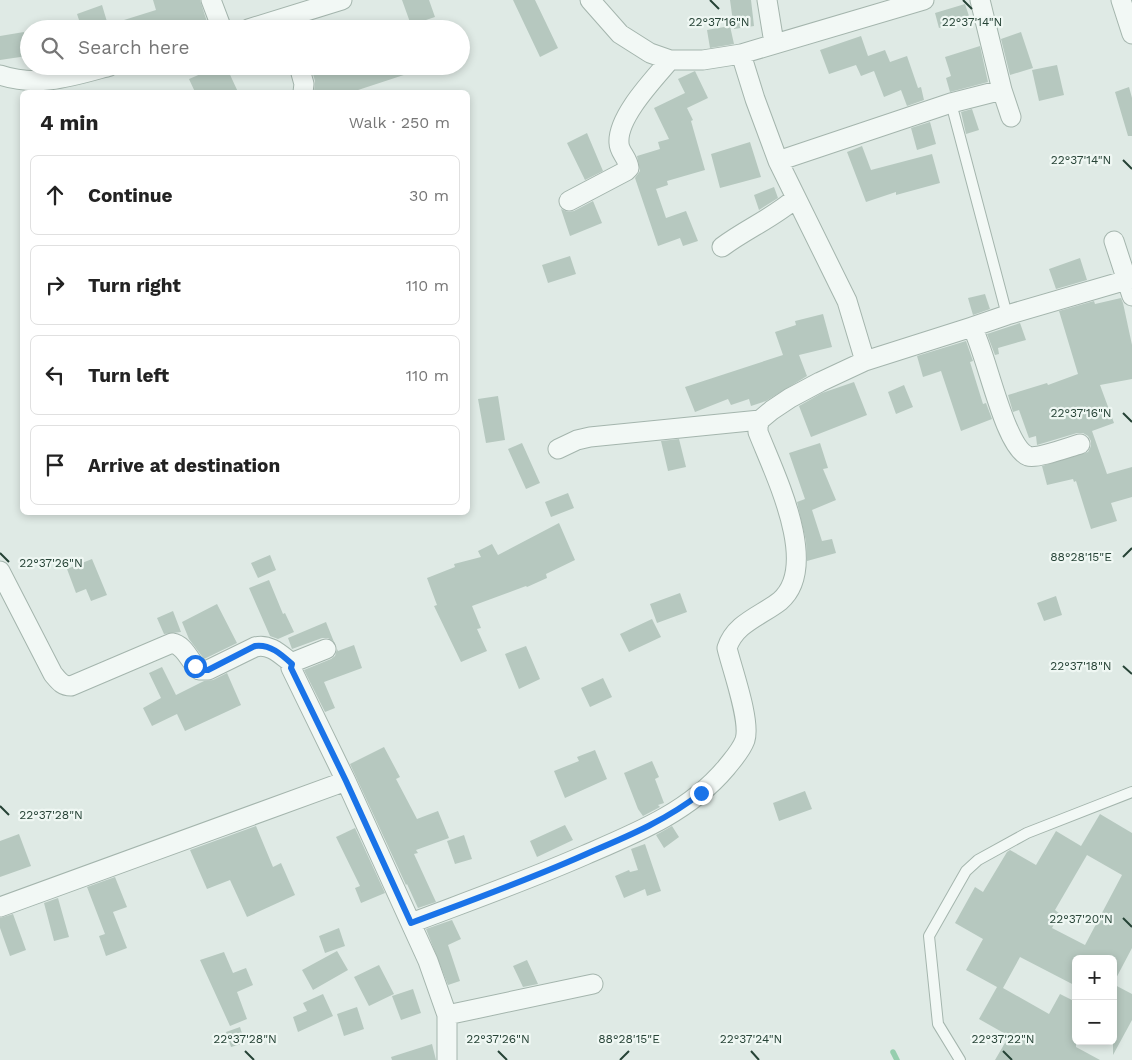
<!DOCTYPE html>
<meta charset="utf-8">
<style>
:root{--surface:#fff;--page:#f6f6f6;--text:#222;--muted:#767676;--line:#e0e0e0}
body{margin:0;font-family:"Work Sans",sans-serif;background:var(--page);color:var(--text)}
.controls{position:absolute;right:15px;bottom:15px;display:grid;overflow:hidden;border-radius:8px;box-shadow:0 2px 8px #0003}
.controls button{width:45px;height:45px;display:grid;place-items:center;padding:0;border:0;border-bottom:1px solid var(--line);background:var(--surface);color:var(--text);font:25px sans-serif}
.stop{position:absolute;width:15px;height:15px;margin:-11px;border:4px solid #1a73e8;border-radius:50%;background:#fff}
.stop.end{background:#1a73e8;border-color:#fff;box-shadow:0 1px 5px #0008}
.list{margin:0;padding:0;list-style:none}
h2{display:flex;justify-content:space-between;align-items:center;height:65px;margin:0;padding:0 20px;font-size:21px}
h2 small{font-size:16px;font-weight:400;color:var(--muted)}
.list li{display:grid;grid-template-columns:32px 1fr auto;gap:15px;align-items:center;box-sizing:border-box;height:80px;margin:0 10px 10px;padding:0 10px;border:1px solid var(--line);border-radius:8px}
.list b{display:block;font-size:19px;white-space:nowrap}
.list em{font-size:16px;font-style:normal;color:var(--muted)}
.icon{flex:none;width:28px;height:28px;fill:none;stroke:currentColor;stroke-width:2;stroke-linecap:round;stroke-linejoin:round}
.map{position:relative;flex:none;width:1132px;height:1060px;overflow:hidden}
.search{position:absolute;background:var(--surface);box-shadow:0 2px 8px #0003;left:20px;top:20px;width:450px;height:55px;display:flex;align-items:center;gap:12px;box-sizing:border-box;padding:0 18px;border-radius:28px;color:var(--muted);font-size:19px}
.panel{position:absolute;background:var(--surface);box-shadow:0 2px 8px #0003;left:20px;top:90px;width:450px;height:425px;border-radius:8px}
.map>svg:first-child{display:block}
.lines{fill:none;stroke-linecap:round;stroke-linejoin:round}
.stream{stroke:#96ceae;stroke-width:5.5}
.building{fill:#b6c8bf;fill-rule:evenodd}
.service-casing{stroke:#a4b5ad;stroke-width:12}
.minor-casing{stroke:#a4b5ad;stroke-width:21}
.service{stroke:#f2f8f5;stroke-width:10}
.minor{stroke:#f2f8f5;stroke-width:19}
.route{stroke:#1a73e8;stroke-width:6}
.ticks{fill:none;stroke:#264336;stroke-width:2}
.ticks-label{font-size:12px;text-anchor:middle;fill:#264336;stroke:#eff7f3;stroke-width:4.5;stroke-linejoin:round;paint-order:stroke}
</style>
<div class="map">
<svg width="1132" height="1060" viewBox="0 0 1132 1060">
<rect width="100%" height="100%" fill="#dfeae5"/>
<g class="lines">
<!-- stream -->
<path class="stream" d="M893,1052L897,1060"/>
</g>
<!-- building -->
<path class="building" d="M153,0H200L207,22L188,29H82L77,14L102,5L108,25L156,10Z
M402,0H429L435,17L411,25Z
M513,0H535L558,48L540,57Z
M730,0H751L754,26L734,29Z
M965,4L970,19L939,28L935,13Z
M730,26L734,44L710,48L707,30Z
M24,32L27,56L0,60V36Z
M1021,32L1033,68L1010,75L1001,39Z
M861,36L868,56L885,50L890,62L907,56L918,88L921,87L924,100L907,106L901,90L884,97L874,71L861,76L856,65L829,74L820,50Z
M980,46L988,82L950,92L946,78L951,76L945,57Z
M1057,65L1064,95L1039,101L1032,70Z
M208,66H226L238,92H195L189,79L210,70Z
M314,66H422V69L352,92H314L315,81L311,67Z
M695,71L708,98L687,108L693,120L691,121L705,170L667,181L668,185L656,189L666,218L686,211L698,241L683,246L680,238L658,246L635,178L640,171L637,156L660,149L658,142L669,139L654,108L685,93L678,79Z
M1129,87L1132,98V136H1128L1115,92Z
M972,109L979,130L966,134L961,112Z
M930,122L936,144L917,150L911,128Z
M587,133L603,171L585,180L567,143Z
M750,142L761,177L720,188L711,154Z
M862,146L871,170L932,154L940,183L896,195V192L866,202L847,152Z
M774,187L778,198L759,210L754,195Z
M593,201L602,223L570,236L561,209L568,212L574,211Z
M570,256L576,274L548,283L542,265Z
M1080,258L1087,280L1056,289L1049,269Z
M985,294L990,309L973,315L968,298Z
M1121,298L1123,303L1132,345V379L1100,385L1114,423L1092,431L1107,474L1132,467V497L1111,503L1117,521L1091,529L1076,481L1074,482L1073,479L1047,485L1042,466L1088,452L1091,446V441L1088,436L1083,433H1077L1037,445L1036,436L1029,438L1019,410L1013,412L1008,395L1047,383L1048,385L1078,374L1059,311L1094,301L1095,304Z
M823,314L832,347L799,355L807,376L766,401L751,406L749,399L731,405L728,399L695,412L685,387L783,355L775,332L796,325L795,321Z
M1020,323L1026,340L998,348L999,354L995,355L987,334Z
M966,341L973,361L970,362L983,404L986,403L992,419L961,431L941,371L923,377L917,356Z
M854,382L867,415L811,437L799,406L822,393Z
M904,385L913,407L896,414L888,392Z
M498,396L505,440L486,443L478,399Z
M679,439L686,467L668,471L661,441Z
M522,443L540,483L526,489L508,449Z
M820,443L828,468L823,469L836,500L812,510L822,541L832,539L836,553L807,561L806,541L797,502L805,499L789,453Z
M568,493L574,508L551,517L545,502Z
M559,523L575,560L546,574L547,578L527,587L526,586L472,606L481,628L477,629L487,651L461,662L434,606L437,605L427,578L455,567L454,564L481,557L478,551L492,544L498,555Z
M270,555L276,570L258,578L251,563Z
M92,559L107,595L91,601L86,589L76,593L67,569Z
M269,580L283,614L285,613L294,632L278,639L270,636L249,588Z
M680,593L687,612L657,623L650,604Z
M1056,596L1062,615L1044,621L1037,603Z
M217,604L237,643L204,659L189,639L182,622Z
M173,611L181,632L164,634L157,618Z
M652,619L661,637L629,652L620,634Z
M326,622L334,642L328,638H322L292,649L288,638Z
M354,645L362,668L324,682L335,708L325,712L304,670L331,659L335,656L337,649L338,651Z
M526,646L540,679L519,689L505,654Z
M162,667L176,695L204,681L213,680L227,673L241,705L185,731L177,714L152,726L143,708L161,698L149,673Z
M603,678L612,697L590,707L581,688Z
M384,747L400,777L396,779L417,819L438,811L449,838L416,850L418,853L414,854L436,902L418,908L407,884L406,885L350,764Z
M595,750L607,779L565,798L554,771L579,761L577,757Z
M652,761L659,777L655,779L664,803L658,805L660,807L643,816L638,809L624,773Z
M805,791L812,809L779,821L773,803Z
M1100,814L1132,833V948L1113,984L1132,994V1020L1113,1055V959H1076V986L1020,957L1003,988L1049,1014L1060,994L1076,1002V1047L1100,1060H995L1009,1036L979,1019L997,987L966,970L983,939L955,923L975,887L983,892L1007,852L1010,850L1036,865L1056,831L1081,846ZM1087,855L1122,875L1085,945L1052,928L1060,914L1055,910Z
M565,825L573,840L537,857L530,841Z
M256,826L273,867L281,863L295,895L247,917L230,880L207,889L190,850Z
M672,826L679,837L664,848L656,835Z
M355,828L385,893L361,903L355,888L360,886L336,837Z
M19,834L31,866L0,877V841Z
M464,835L472,859L455,864L447,841Z
M645,844L661,891L647,896L645,889L624,898L615,876L629,870L630,872L638,870L631,849Z
M115,877L127,907L113,912L127,948L106,956L99,936L105,934L87,887Z
M58,898L69,937L54,941L44,903Z
M13,914L26,950L10,956L0,928V918Z
M452,920L461,939L448,945L460,981L448,985L426,929Z
M339,928L345,946L325,953L319,936Z
M337,951L348,970L313,990L302,970Z
M224,952L233,973L246,968L253,985L237,992L247,1019L230,1026L200,960Z
M527,960L538,984L523,987L513,966Z
M379,965L394,994L369,1006L354,977Z
M413,989L421,1013L401,1020L392,996Z
M323,994L333,1016L298,1032L293,1017L307,1011L303,1003Z
M357,1007L364,1029L344,1036L337,1014Z
M240,1027L245,1043L231,1047L226,1032Z
M432,1044L436,1060H392L391,1057Z"/>
<g class="lines">
<!-- service casing -->
<g class="service-casing">
<path id="service" d="M951,103L1007,315
M960,1060L938,1024L929,936L966,871L978,860L1027,833L1132,792"/>
</g>
<!-- minor casing -->
<g class="minor-casing">
<path id="minor" d="M211,0L222,29
M590,0L620,34L650,53L670,60H703L741,54L924,0
M767,0L774,43
M980,0L1002,90L1011,117
M1121,0L1132,34
M248,29L342,0
M741,54L755,99L778,161L847,301L865,361
M299,66L304,84L303,92
M0,75C38,88 73,76 110,66
M778,161L951,103L1002,90
M569,201L626,171L629,168C628,158 619,152 619,143C617,117 654,79 670,60
M1114,241L1132,296
M722,247C746,229 773,218 796,198
M972,327L1007,315L1127,280
M558,449L577,440L590,437L760,420
M0,571L53,674C59,681 62,686 71,686L172,643C185,645 190,662 199,670H208L255,647C270,643 281,655 293,664
M326,649L296,661L291,668L346,781L428,961L447,1015V1060
M0,907L346,781
M411,923C469,901 528,880 585,855C636,833 689,812 726,768C733,759 741,751 745,740C751,721 732,669 727,648C735,623 761,616 780,601C821,566 774,473 758,432V426L760,420L772,410L790,398L820,382L865,361L972,327C986,351 1004,447 1028,456C1037,459 1069,447 1080,444
M447,1015L593,984"/>
</g>
<!-- service -->
<use href="#service" class="service"/>
<!-- minor -->
<use href="#minor" class="minor"/>
</g>
<g class="lines">
<!-- route -->
<path class="route" d="M195,666L200,670H208L255,646C270,644 281,654 292,664L291,668L346,781L411,923C472,900 534,878 593,851C631,835 668,819 701,793"/>
</g>
<!-- ticks -->
<path class="ticks" d="M710,0L719,9M963,0L972,9M1123,160L1132,169M1123,413L1132,422M0,553L9,562M1123,557L1132,548M1123,666L1132,674M0,806L9,815M1123,918L1132,927M245,1051L254,1060M498,1051L507,1060M751,1051L759,1060M1003,1051L1012,1060M620,1060L629,1051"/>
<g class="ticks-label">
<text x="719" y="26">22°37'16"N</text>
<text x="972" y="26">22°37'14"N</text>
<text x="1081" y="164">22°37'14"N</text>
<text x="1081" y="417">22°37'16"N</text>
<text x="1081" y="561">88°28'15"E</text>
<text x="51" y="567">22°37'26"N</text>
<text x="1081" y="670">22°37'18"N</text>
<text x="51" y="819">22°37'28"N</text>
<text x="1081" y="923">22°37'20"N</text>
<text x="629" y="1043">88°28'15"E</text>
<text x="245" y="1043">22°37'28"N</text>
<text x="498" y="1043">22°37'26"N</text>
<text x="751" y="1043">22°37'24"N</text>
<text x="1003" y="1043">22°37'22"N</text>
</g>
</svg>
<div class="controls">
<button>+</button>
<button>−</button>
</div>
<div class="stop" style="left:195px;top:666px"></div>
<div class="stop end" style="left:701px;top:793px"></div>
<div class="search"><svg class="icon" aria-label="search" viewBox="0 0 24 24"><circle cx="10" cy="10" r="6"/><path d="M15 15l6 6"/></svg>Search here</div>
<section class="panel">
<h2>4 min<small>Walk · 250 m</small></h2>
<ul class="list">
<li><svg class="icon" aria-label="ahead" viewBox="0 0 24 24"><path d="M12 20V5M6 11l6-6 6 6"/></svg><div><b>Continue</b></div><em>30 m</em></li>
<li><svg class="icon" aria-label="right" viewBox="0 0 24 24"><path d="M7 20v-9h11M14 6l5 5-5 5"/></svg><div><b>Turn right</b></div><em>110 m</em></li>
<li><svg class="icon" aria-label="left" viewBox="0 0 24 24"><path d="M17 20v-9H6M10 6l-5 5 5 5"/></svg><div><b>Turn left</b></div><em>110 m</em></li>
<li><svg class="icon" aria-label="arrive" viewBox="0 0 24 24"><path d="M6 21V4h12l-3 4 3 4H6"/></svg><div><b>Arrive at destination</b></div></li>
</ul>
</section>
</div>
